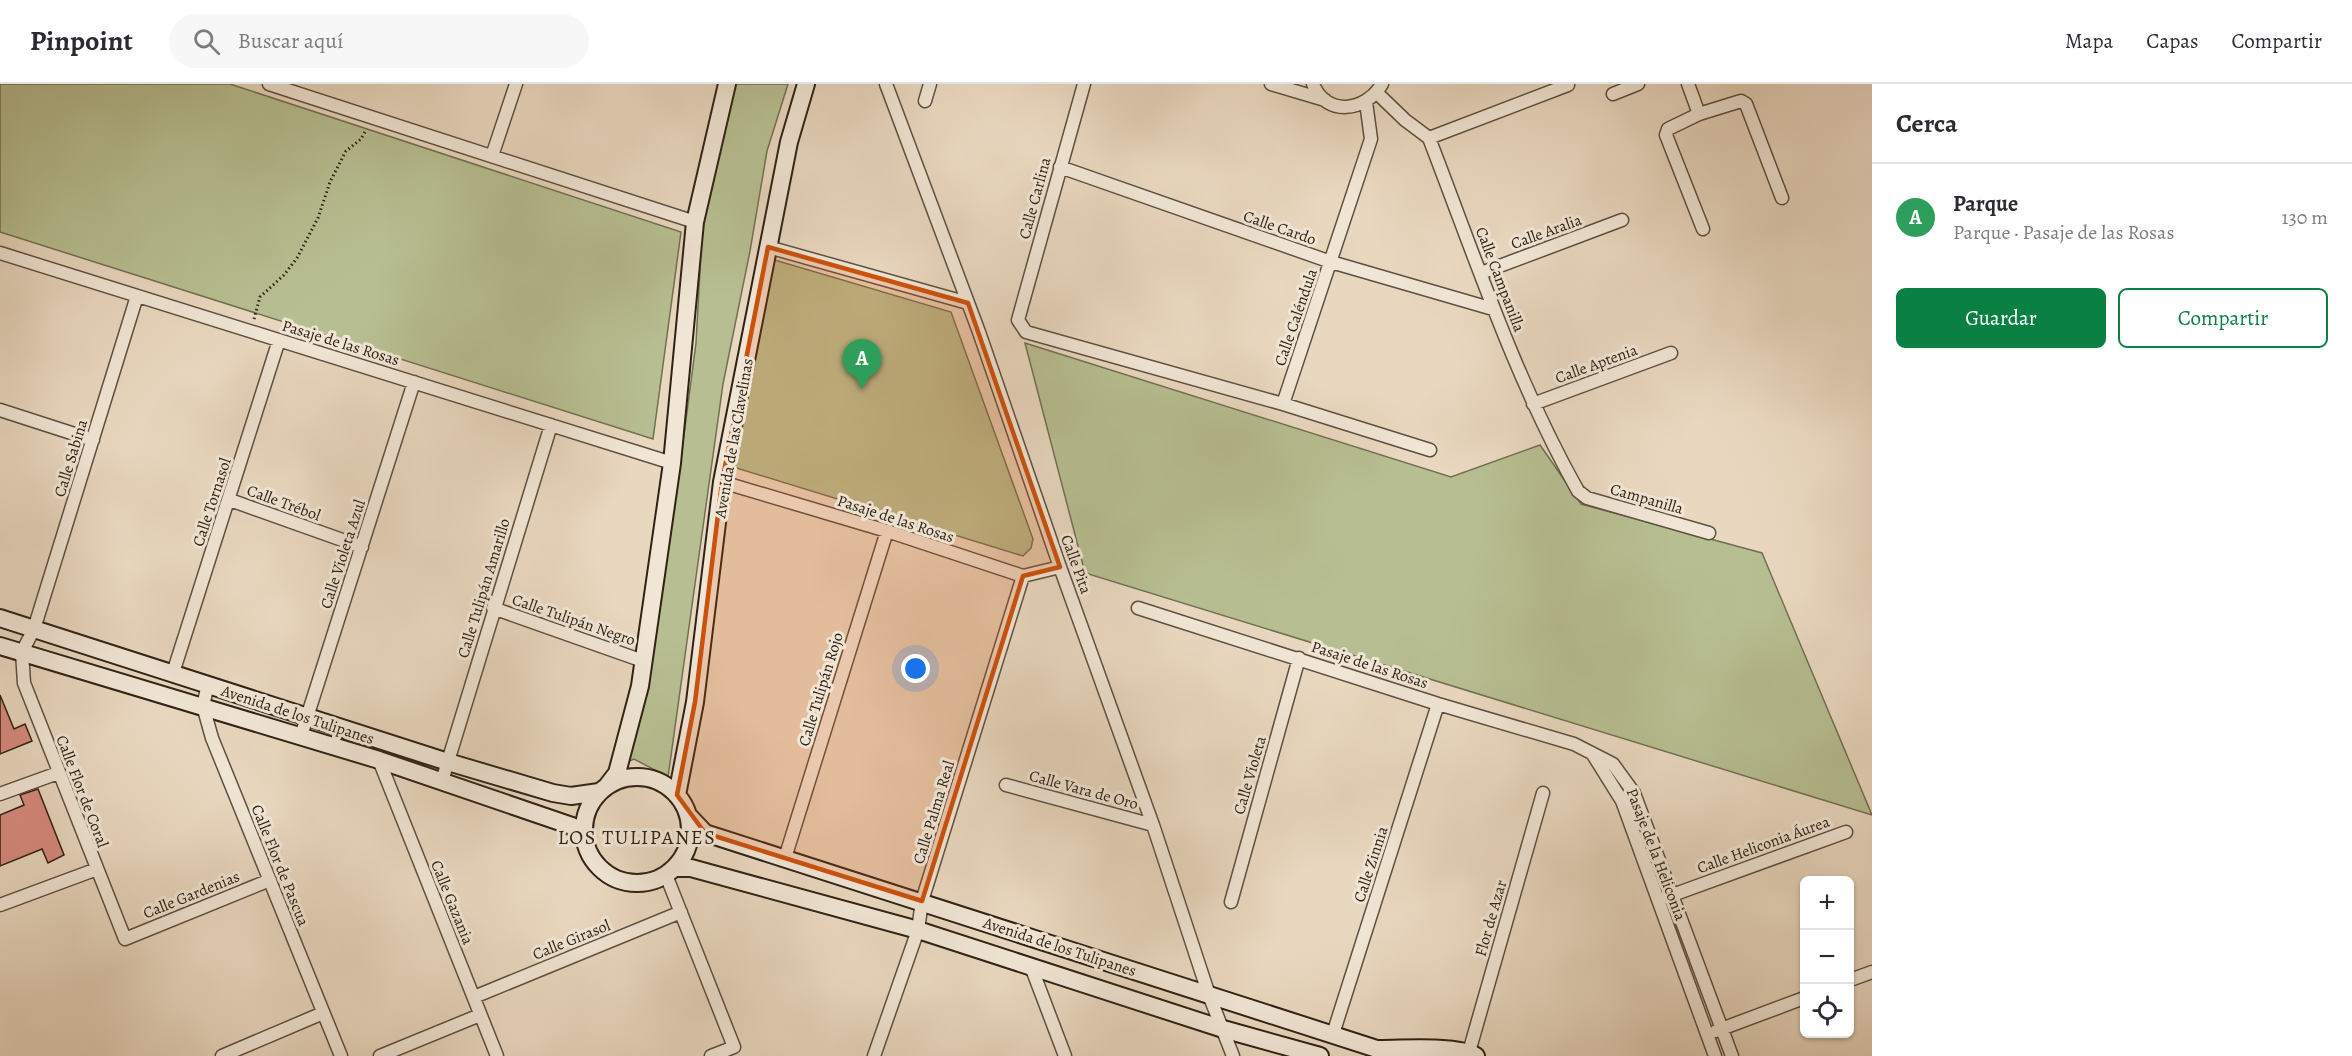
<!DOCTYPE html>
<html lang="es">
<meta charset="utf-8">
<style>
:root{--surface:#fff;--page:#f7f7f7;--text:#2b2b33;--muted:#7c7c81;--line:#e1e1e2;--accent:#0b8043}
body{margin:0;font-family:Alegreya,serif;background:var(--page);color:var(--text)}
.controls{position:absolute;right:18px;bottom:18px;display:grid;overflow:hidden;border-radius:9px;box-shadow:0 2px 4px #0004}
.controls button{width:54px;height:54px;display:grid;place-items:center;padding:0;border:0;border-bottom:2px solid var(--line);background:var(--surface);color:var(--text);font:30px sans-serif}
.you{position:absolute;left:916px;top:585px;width:21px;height:21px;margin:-15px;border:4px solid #fff;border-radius:50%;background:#1a73e8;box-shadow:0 0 0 9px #1a73e833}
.badge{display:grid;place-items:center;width:39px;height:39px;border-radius:50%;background:var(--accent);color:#fff;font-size:20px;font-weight:700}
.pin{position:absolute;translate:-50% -50px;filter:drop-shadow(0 2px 3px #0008)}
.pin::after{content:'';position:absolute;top:32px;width:21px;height:18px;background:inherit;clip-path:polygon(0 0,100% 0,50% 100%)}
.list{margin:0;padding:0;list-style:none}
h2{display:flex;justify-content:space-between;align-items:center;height:78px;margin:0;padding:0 24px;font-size:26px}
h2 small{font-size:20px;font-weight:400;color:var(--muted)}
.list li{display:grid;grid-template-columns:39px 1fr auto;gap:18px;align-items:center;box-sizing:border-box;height:108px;padding:0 24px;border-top:2px solid var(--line)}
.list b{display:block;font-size:22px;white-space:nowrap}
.list p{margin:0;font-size:20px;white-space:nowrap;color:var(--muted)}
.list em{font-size:20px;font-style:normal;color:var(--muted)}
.actions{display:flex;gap:12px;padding:18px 24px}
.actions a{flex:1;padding:14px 0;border:2px solid var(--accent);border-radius:9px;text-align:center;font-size:21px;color:var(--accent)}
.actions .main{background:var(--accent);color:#fff}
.icon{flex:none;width:33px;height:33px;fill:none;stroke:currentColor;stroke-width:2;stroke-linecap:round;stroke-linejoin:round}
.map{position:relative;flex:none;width:1872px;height:972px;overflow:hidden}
header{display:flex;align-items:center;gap:36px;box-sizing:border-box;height:84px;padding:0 30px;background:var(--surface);border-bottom:2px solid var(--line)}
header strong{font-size:28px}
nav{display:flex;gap:33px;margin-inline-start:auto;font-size:21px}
.search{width:420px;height:54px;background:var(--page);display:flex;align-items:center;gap:15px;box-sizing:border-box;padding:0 21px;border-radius:33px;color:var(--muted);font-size:22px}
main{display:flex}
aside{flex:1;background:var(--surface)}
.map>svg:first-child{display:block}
.park{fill:#b7bf92;stroke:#727054;stroke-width:1.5}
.building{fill:#d88b7f;stroke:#2e2215;stroke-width:1.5}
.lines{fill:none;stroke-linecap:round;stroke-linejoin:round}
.street-casing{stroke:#5d5040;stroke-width:15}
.secondary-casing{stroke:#2e2215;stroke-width:20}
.path{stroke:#2e2215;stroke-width:3;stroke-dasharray:1.5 3;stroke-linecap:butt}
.street{stroke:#f1e6d6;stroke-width:12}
.secondary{stroke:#f1e6d6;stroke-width:16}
.marked{fill:#cc510d;fill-opacity:0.2;stroke:#cc510d;stroke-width:4.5;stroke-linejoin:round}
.labels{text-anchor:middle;stroke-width:6;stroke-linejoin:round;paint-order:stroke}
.street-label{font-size:16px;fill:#2e2215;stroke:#f1e6d6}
.quarter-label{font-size:20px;letter-spacing:1.5px;fill:#2e2215;stroke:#f1e6d6}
</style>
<header>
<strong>Pinpoint</strong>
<div class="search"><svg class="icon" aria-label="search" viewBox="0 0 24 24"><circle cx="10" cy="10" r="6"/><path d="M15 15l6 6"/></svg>Buscar aquí</div>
<nav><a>Mapa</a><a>Capas</a><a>Compartir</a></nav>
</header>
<main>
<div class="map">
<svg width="1872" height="972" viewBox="0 0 1872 972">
<rect width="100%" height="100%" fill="#e9d8c0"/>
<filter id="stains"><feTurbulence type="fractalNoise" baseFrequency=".00333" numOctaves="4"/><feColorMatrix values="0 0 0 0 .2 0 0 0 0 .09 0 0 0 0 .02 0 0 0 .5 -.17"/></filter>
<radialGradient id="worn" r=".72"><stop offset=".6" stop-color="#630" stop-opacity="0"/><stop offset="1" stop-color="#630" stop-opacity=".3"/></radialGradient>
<!-- park -->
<path class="park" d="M0,0H230L681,148L653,355L0,148Z
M732,0H788L767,67L750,167L723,300L668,693L634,675L625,679L681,374L696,259L703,131Z
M768,174L951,228L1033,455L1031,464L1023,472L730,382Z
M1025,259L1451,393L1540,361L1581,420L1762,469L1872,731L1085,489Z"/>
<!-- building -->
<path class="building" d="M0,611L14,645L25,640L32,657L0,670Z
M38,705L64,771L48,779L42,765L0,782V731L24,721L20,711Z"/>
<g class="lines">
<!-- street casing -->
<g class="street-casing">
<path id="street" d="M269,0L695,138
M886,0L979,248L1060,483L1153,741L1209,911L1233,972
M1084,0L1018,236L1026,248L1283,320L1430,366
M1271,0L1325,16
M1313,0C1326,33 1366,28 1382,0
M1688,0L1699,30
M1377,9L1405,36L1429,54C1475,173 1515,295 1578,407L1587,414L1709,449
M1613,10L1638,0
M925,17L930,0
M1429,54L1568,1
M492,72L516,0
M1060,83L1331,178L1493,225
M1703,145L1666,51L1668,45L1699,30L1741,17L1746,20L1782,114
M768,163L968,219
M0,169L672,379
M1481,189L1622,136
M137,212L34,545L22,568L24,599L125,855L270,796
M1283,320L1371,55L1366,18
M1533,320L1671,269
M0,326L93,356
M722,398L887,447L1023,492L1060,483
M230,416L362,463
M493,524L643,577
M1138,524L1438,620L1574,660L1613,680L1634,709L1732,972
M173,589L279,256
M208,600L203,622L212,654L341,972
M301,652L414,298
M1592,669L1622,717L1715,972
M379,676L497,972
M442,697L551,341
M1006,701L1153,741
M0,710L58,689
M785,774L887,447
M666,791L734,963L711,972
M1667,813L1846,748
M1231,818L1299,574
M0,821L97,785
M1032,885L1065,972
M1850,896L1872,888
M474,913L681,828
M1716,947L1804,914
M1333,950L1438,620
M1469,968L1543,709
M222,972L323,929
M380,972L480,931
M874,972L918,846L922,817L1023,492"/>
</g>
<!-- secondary casing -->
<g class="secondary-casing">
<path id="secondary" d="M0,534L448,678L553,709L571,712L599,708
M0,562L379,676L572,742L586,759
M584 746a53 53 0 1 1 106 0a53 53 0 1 1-106 0Z
M607,702L617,689L640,602L672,379L695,138L727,0
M677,711L695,618L722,398L789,58L806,0
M688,731L705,749L1377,965C1400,965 1458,961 1476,972
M675,784H691L918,846L1223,945L1320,972"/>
</g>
<!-- path -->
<path class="path" d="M254,235L260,213L284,191L297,174L318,134L330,98L346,67L361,55L366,46"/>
<!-- street -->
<use href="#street" class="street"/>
<!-- secondary -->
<use href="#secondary" class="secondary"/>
</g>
<!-- marked area -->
<path class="marked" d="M768,163L968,219L1060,483L1023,492L922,817L705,749L677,711L695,618L722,398Z"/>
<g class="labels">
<!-- street labels -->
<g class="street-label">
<text transform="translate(1034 114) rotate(-75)" y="6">Calle Carlina</text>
<text transform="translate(1280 143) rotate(19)" y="6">Calle Cardo</text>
<text transform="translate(1546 147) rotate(-20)" y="6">Calle Aralia</text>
<text transform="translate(1501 195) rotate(69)" y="6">Calle Campanilla</text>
<text transform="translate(1295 233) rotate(-71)" y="6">Calle Caléndula</text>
<text transform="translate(341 258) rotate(17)" y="6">Pasaje de las Rosas</text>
<text transform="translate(1596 279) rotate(-20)" y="6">Calle Aptenia</text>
<text transform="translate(733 354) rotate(-80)" y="6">Avenida de las Clavelinas</text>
<text transform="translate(70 374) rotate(-73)" y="6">Calle Sabina</text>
<text transform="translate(1647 414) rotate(16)" y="6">Campanilla</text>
<text transform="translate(211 418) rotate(-72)" y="6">Calle Tornasol</text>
<text transform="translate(284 418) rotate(20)" y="6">Calle Trébol</text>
<text transform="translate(896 434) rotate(18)" y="6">Pasaje de las Rosas</text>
<text transform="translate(342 470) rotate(-72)" y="6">Calle Violeta Azul</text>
<text transform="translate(1077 480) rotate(70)" y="6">Calle Pita</text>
<text transform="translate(483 504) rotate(-73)" y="6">Calle Tulipán Amarillo</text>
<text transform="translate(574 535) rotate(19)" y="6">Calle Tulipán Negro</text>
<text transform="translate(1370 580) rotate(18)" y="6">Pasaje de las Rosas</text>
<text transform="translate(820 605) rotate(-73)" y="6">Calle Tulipán Rojo</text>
<text transform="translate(298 630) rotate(18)" y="6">Avenida de los Tulipanes</text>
<text transform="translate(1249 691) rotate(-74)" y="6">Calle Violeta</text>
<text transform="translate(1084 705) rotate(15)" y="6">Calle Vara de Oro</text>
<text transform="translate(83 707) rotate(69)" y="6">Calle Flor de Coral</text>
<text transform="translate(933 728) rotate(-73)" y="6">Calle Palma Real</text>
<text transform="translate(1763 760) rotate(-20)" y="6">Calle Heliconia Áurea</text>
<text transform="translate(1657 770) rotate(69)" y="6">Pasaje de la Heliconia</text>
<text transform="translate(1370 780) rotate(-72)" y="6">Calle Zinnia</text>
<text transform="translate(281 781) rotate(68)" y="6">Calle Flor de Pascua</text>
<text transform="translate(191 810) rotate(-22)" y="6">Calle Gardenias</text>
<text transform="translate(453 818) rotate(68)" y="6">Calle Gazania</text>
<text transform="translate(1490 834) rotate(-74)" y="6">Flor de Azar</text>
<text transform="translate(571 855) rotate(-22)" y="6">Calle Girasol</text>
<text transform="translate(1060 862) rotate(18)" y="6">Avenida de los Tulipanes</text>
</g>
<!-- quarter labels -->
<g class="quarter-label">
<text x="637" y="760">LOS TULIPANES</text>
</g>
</g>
<rect width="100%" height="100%" filter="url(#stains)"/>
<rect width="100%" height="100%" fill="url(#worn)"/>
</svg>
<div class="controls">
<button>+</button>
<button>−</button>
<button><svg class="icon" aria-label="locate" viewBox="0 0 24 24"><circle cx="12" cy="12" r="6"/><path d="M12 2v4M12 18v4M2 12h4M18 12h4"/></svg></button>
</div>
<div class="you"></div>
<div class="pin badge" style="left:862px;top:305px;background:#2e9e5b">A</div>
</div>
<aside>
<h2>Cerca<small></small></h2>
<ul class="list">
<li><span class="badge" style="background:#2e9e5b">A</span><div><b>Parque</b><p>Parque · Pasaje de las Rosas</p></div><em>130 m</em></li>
</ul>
<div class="actions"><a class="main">Guardar</a><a>Compartir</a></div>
</aside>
</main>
